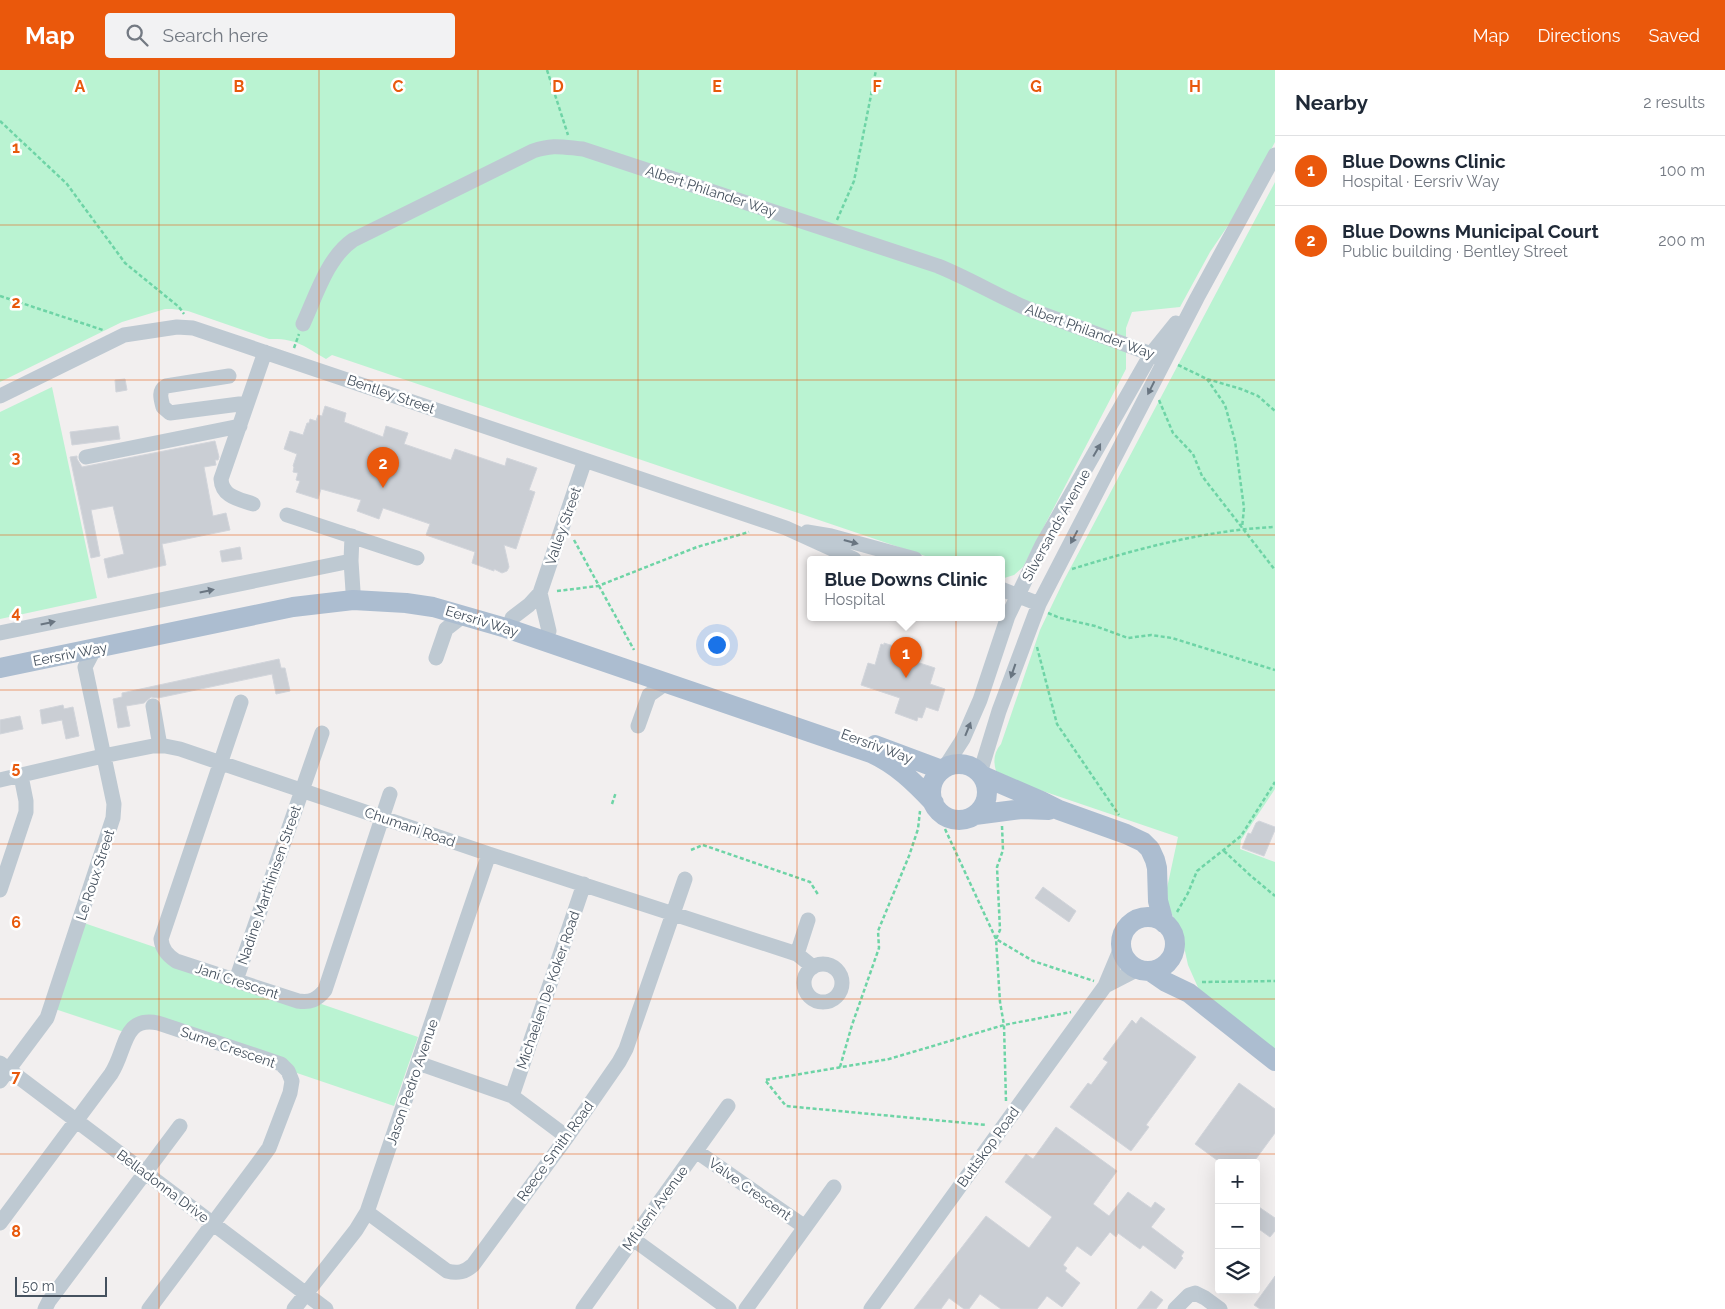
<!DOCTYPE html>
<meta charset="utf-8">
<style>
:root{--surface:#fff;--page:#f2f2f3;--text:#1f2937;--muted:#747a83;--line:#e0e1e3;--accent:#ea580c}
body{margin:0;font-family:Raleway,sans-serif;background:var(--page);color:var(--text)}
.controls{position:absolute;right:15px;bottom:15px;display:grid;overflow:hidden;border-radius:5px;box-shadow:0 5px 20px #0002}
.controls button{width:45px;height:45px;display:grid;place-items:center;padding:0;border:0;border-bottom:1px solid var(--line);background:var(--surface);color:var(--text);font:25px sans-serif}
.scale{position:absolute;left:15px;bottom:12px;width:92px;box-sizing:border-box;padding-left:5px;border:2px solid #45515e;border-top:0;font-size:14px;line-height:18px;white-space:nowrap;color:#45515e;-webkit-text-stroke:4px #fff;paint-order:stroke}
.you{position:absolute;left:716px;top:574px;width:18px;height:18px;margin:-12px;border:4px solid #fff;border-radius:50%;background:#1a73e8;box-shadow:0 0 0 8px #1a73e833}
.badge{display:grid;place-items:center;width:32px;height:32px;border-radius:50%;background:var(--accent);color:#fff;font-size:16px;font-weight:700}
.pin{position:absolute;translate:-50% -41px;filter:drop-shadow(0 1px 2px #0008)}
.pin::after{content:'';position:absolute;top:26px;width:18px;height:15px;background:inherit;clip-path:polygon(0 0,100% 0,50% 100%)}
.popup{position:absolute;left:807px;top:486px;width:198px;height:65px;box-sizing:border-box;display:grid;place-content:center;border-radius:5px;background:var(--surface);filter:drop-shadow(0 1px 4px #0005);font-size:16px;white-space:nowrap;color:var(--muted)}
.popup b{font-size:19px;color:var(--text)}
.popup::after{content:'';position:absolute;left:50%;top:100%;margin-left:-10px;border:10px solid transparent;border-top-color:var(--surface)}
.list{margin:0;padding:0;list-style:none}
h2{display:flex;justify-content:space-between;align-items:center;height:65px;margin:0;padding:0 20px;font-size:21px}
h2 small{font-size:16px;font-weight:400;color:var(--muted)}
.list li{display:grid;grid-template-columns:32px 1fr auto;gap:15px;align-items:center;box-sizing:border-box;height:70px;padding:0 20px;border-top:1px solid var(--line)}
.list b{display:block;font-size:19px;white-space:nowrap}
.list p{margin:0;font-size:16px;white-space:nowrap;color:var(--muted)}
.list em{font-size:16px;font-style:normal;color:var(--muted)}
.icon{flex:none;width:28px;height:28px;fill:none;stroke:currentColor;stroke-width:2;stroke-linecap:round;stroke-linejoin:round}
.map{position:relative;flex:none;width:1275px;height:1239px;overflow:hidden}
header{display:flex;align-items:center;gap:30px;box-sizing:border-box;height:70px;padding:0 25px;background:var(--accent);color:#fff}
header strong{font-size:24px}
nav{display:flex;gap:28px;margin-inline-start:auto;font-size:18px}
.search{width:350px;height:45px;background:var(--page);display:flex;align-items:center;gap:12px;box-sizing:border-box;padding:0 18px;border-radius:5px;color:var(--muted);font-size:19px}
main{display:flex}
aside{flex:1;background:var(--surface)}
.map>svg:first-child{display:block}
.green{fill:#baf3d2}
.building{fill:#caced4;stroke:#d2d5db}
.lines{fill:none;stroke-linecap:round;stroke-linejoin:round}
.path{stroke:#6ed4a6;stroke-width:2.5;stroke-dasharray:4 2.5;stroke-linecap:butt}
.minor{stroke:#bec9d2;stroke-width:15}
.major{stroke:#acbdd0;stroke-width:20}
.oneway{fill:#697581}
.grid{fill:none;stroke:#e8590c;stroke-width:1;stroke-opacity:0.55}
.labels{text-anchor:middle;stroke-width:5;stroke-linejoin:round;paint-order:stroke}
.street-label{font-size:14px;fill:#45515e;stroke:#fff}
.grid-label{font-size:16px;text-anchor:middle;font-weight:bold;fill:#e8590c;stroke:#fff;stroke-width:5;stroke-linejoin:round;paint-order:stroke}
</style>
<header>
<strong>Map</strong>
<div class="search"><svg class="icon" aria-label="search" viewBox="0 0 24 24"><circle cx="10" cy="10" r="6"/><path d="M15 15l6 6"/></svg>Search here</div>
<nav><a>Map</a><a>Directions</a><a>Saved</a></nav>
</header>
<main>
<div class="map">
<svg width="1275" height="1239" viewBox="0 0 1275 1239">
<rect width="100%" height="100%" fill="#f2efef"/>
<!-- green -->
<path class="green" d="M0,0H1275V72L1240,138L1210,182L1180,237L1132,242L1126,258V299L1023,497L1014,505L1001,509V489H934L332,285L326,289C304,276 296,268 269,269L188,241L172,239H165L122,252L0,312Z
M1275,112V719L1241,770L1240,779L1275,792V980L1200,922L1188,895L1181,863L1168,836L1167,818L1178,767L1025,715L996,701C993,691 994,682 1001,674L1040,560L1063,512Z
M52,317L97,528L0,549V342Z
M84,853L418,967L394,1036L294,1002L153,946L124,962L55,939Z"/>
<!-- building -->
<path class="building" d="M125,309L127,320L116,322L115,310Z
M325,336L346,343L344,352L383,367L386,356L408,363L404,374L451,390L455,379L505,396L507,388L537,398L529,420L535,422L516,479L504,475L509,497L507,501L502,503L494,499V501L472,493L475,482L426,465L430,454L383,438L379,449L357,441L361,430L321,419L318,429L296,422L300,411L296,410L298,403L293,402L294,397L293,396L297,384L284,379L290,361L303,365L307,353H309L310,349L316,351L318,345L322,346Z
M118,356L120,369L72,375L70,362Z
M215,371L219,387L218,390H215L216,395L204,397L213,446L226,443L230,460L162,474L166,495L108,508L104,489L124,484L113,436L91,440L100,486L91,488L70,387L77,386V389L82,397Z
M240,477L242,489L222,492L220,481Z
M884,573L906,580L904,588L935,598L930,614L945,619L938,641L926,637L922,648L918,647L917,651L895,643L900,628L861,615L868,593L875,595L881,574L884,575Z
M279,589L281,598H285L290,621L276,624L272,604L158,628L151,627L144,633L126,636L130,656L118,658L113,629L122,627V623Z
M63,635L64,639L73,637L79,666L66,669L62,650L42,654L40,640Z
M20,646L23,659L0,664V650Z
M1259,751L1275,757V760L1264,786L1242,778L1248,763L1251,764L1256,753Z
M1043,817L1076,841L1069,852L1035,828Z
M1141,947L1196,987L1146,1055L1149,1057L1131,1081L1070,1037L1088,1013L1091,1015L1108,992L1103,989L1132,950L1136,954Z
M1239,1013L1275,1039V1063L1253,1093H1221L1195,1074Z
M1056,1057L1117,1101L1093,1134L1109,1146L1128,1122L1151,1138L1155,1132L1165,1139L1151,1157L1184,1182L1181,1186L1183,1188L1175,1199L1143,1175L1140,1179L1118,1163L1116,1167L1110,1162L1091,1186L1077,1176L1063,1195L1067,1198L1065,1201L1080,1213L1062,1237L1047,1226L1037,1239H1001L980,1224L969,1239H964L949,1228L941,1239H914L986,1146L1029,1178L1052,1147L1005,1112L1026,1084L1033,1089Z
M1256,1135L1275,1148V1161L1270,1167L1256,1157Z
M1275,1206V1239H1260L1254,1235Z
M1151,1221L1163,1230L1156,1239H1137Z"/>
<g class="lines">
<!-- path -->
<path class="path" d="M547,0L568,65
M0,51L67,114L125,193L179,237L184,244
M837,150L854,111L876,0
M0,226L103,260
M294,278L299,264
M1178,295L1207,309L1241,319L1258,326L1275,341
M1207,309L1225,335L1235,371L1244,438L1242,458
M1159,330L1173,363L1193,384L1202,406L1275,500
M574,470L634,580
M1072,499C1137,479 1206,460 1275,457
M557,521L598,516L697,477L749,462
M1048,543L1060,548L1095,556L1128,568L1151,565L1172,568L1275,600
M1037,577L1057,654L1119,745
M612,734L616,722
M1002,756L1003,780L997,797L1000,860L996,869L1033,891L1094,911
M945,759L996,869L1000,932L1004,955L889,989L765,1010L786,1036L987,1055
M691,780L703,775L810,812L819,826
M1224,781L1251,806L1275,826
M1177,842L1188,823L1197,801L1241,766L1275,712
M1202,912L1275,911
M840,997L852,955L879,878L878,861L909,786L918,759L920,741
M1006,1031L1004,955L1071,942"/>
<!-- minor -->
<path class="minor" d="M303,254C316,226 327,188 353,170L533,81C553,74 562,77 583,79L938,196C968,208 996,225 1026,238L1165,289
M229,306L166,316C158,321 161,329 163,337L170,343L247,333
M0,326L124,265L177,257L193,258L786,458L854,489
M86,387L240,356
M253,434C239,429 222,427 221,409L265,282
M287,445L417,488
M807,462L831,466L915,489
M352,466L351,491L353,521
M1001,519L1039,534
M540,523L549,561
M512,548L529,535L540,523L585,390
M0,563L351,491
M436,588L446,559L464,545
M241,632L161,869C162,879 167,885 176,891L298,931C310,933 317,930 325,920L390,724
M153,636L160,676
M638,656L649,625L666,613
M945,697L963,669L980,630L1008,546L1042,475L1151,284L1176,253
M980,703L999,641L1039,534L1197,228L1275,85
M0,710L103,686L153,676H165L180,679L489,784L797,884L813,897
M0,820L26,742V731L21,706
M797,884L808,850
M804 913a19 19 0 1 1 38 0a19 19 0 1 1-38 0Z
M236,910L322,663
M1105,916L1138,899
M0,993L326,1239
M418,993L512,1026L567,1067
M0,1011L47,948L113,748L114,734L85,597L94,580
M512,1026L584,814
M696,1081L805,1157
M367,1142L447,1201C458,1204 465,1202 473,1195L567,1067L619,992L626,979L685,809
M0,1153L111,1004C127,980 122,946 158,953L281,994L288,1001L292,1011L290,1023L269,1078L256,1096L149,1239
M633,1169L729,1239
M45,1239L49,1231L180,1056
M294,1239L356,1160L367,1142L489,784
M583,1239L728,1036
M746,1239L834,1117
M871,1239L1105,916L1121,878
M1175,1239L1189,1225L1195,1223L1205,1228L1220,1239"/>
<!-- major -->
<path class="major" d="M0,598L293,537L353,530L406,533L433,537L506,558L871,683C897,695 914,712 934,733
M875,675L942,700
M931 722a28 28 0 1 1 56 0a28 28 0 1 1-56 0Z
M983,706L1041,731L1059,740L1126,764L1143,772L1150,779L1155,790L1157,798L1158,831L1164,853
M975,745L1022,739L1049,740
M1121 874a27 27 0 1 1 54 0a27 27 0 1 1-54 0Z
M1150,901L1166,912L1189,923L1275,991"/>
</g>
<!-- one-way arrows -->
<defs><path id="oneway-solid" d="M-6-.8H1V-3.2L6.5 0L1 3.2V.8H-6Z" transform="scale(1.25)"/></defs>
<g class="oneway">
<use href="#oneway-solid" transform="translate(1151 318) rotate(117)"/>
<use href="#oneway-solid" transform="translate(1097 380) rotate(-60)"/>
<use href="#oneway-solid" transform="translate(1074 467) rotate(118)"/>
<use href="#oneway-solid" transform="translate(851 472) rotate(15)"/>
<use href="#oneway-solid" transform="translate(207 521) rotate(-12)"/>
<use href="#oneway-solid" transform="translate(48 553) rotate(-12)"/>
<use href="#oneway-solid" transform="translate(1013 601) rotate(109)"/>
<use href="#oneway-solid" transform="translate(968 659) rotate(-68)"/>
</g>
<!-- grid -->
<path class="grid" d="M159,0V1239M319,0V1239M478,0V1239M638,0V1239M797,0V1239M956,0V1239M1116,0V1239M0,155H1275M0,310H1275M0,465H1275M0,620H1275M0,774H1275M0,929H1275M0,1084H1275"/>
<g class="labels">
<!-- street labels -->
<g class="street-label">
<text transform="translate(711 121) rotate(18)" y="5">Albert Philander Way</text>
<text transform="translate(1090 261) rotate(20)" y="5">Albert Philander Way</text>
<text transform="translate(391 324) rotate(19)" y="5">Bentley Street</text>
<text transform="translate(1056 455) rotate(-61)" y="5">Silversands Avenue</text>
<text transform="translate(563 456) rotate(-71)" y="5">Valley Street</text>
<text transform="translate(482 551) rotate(17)" y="5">Eersriv Way</text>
<text transform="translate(70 584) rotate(-11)" y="5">Eersriv Way</text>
<text transform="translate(877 676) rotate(20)" y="5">Eersriv Way</text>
<text transform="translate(410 757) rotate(19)" y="5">Chumani Road</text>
<text transform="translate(95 805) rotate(-72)" y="5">Le Roux Street</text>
<text transform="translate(269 815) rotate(-71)" y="5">Nadine Marthinisen Street</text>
<text transform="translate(237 911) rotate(18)" y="5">Jani Crescent</text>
<text transform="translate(548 920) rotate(-71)" y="5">Michaelen De Koker Road</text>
<text transform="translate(228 977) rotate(19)" y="5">Sume Crescent</text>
<text transform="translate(412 1012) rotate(-71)" y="5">Jason Pedro Avenue</text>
<text transform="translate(988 1077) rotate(-54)" y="5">Buttskop Road</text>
<text transform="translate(555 1081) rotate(-54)" y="5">Reece Smith Road</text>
<text transform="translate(163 1116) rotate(37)" y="5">Belladonna Drive</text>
<text transform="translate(750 1119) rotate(35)" y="5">Valve Crescent</text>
<text transform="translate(655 1138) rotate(-54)" y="5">Mfuleni Avenue</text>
</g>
</g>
<g class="grid-label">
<text x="80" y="22">A</text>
<text x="239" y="22">B</text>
<text x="398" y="22">C</text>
<text x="558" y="22">D</text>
<text x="717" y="22">E</text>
<text x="877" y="22">F</text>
<text x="1036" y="22">G</text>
<text x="1195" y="22">H</text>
<text x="16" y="83">1</text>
<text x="16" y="238">2</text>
<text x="16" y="393">3</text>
<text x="16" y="548">4</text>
<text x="16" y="703">5</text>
<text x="16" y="858">6</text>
<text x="16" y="1012">7</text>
<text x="16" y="1167">8</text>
</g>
</svg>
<div class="controls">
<button>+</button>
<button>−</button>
<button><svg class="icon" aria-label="layers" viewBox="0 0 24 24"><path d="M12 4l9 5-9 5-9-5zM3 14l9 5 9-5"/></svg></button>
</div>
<div class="scale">50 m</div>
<div class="you"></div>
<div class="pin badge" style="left:906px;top:608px">1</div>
<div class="popup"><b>Blue Downs Clinic</b>Hospital</div>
<div class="pin badge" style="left:383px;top:418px">2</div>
</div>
<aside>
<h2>Nearby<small>2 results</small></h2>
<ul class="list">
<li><span class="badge">1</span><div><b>Blue Downs Clinic</b><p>Hospital · Eersriv Way</p></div><em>100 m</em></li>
<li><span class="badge">2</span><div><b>Blue Downs Municipal Court</b><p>Public building · Bentley Street</p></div><em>200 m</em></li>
</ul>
</aside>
</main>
